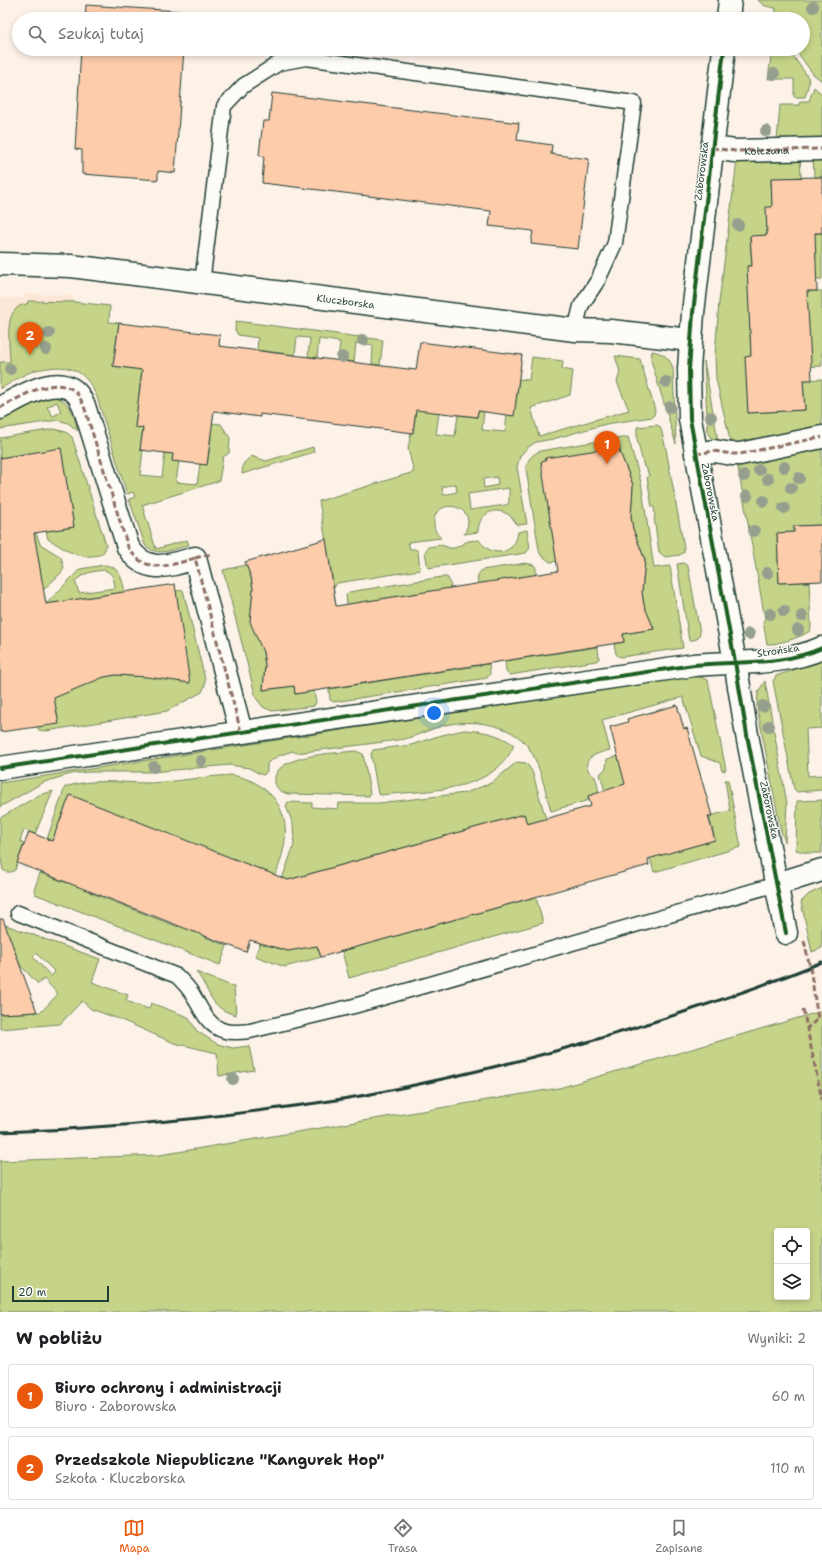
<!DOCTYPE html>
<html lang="pl">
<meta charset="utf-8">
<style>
:root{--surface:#fff;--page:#f6f6f6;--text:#202124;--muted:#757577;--line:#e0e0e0;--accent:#ea580c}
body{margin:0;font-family:"Shantell Sans",sans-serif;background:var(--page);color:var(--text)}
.controls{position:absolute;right:12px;bottom:12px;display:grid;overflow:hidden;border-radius:4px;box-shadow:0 2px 6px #0003}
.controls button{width:36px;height:36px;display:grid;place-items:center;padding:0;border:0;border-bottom:1px solid var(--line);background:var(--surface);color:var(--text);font:20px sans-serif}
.scale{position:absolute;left:12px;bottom:10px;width:97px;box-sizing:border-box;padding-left:4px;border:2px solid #1f3d34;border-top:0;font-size:11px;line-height:14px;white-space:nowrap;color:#1f3d34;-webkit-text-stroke:3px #fdfcf7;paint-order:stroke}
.you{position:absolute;left:434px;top:713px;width:14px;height:14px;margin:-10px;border:3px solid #fff;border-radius:50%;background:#1a73e8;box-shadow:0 0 0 6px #1a73e833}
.badge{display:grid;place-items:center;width:26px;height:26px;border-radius:50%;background:var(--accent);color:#fff;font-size:13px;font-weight:700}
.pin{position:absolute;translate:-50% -33px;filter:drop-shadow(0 1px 2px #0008)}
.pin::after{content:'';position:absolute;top:21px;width:14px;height:12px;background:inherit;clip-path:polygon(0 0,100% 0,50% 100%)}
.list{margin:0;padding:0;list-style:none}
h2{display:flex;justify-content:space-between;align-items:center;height:52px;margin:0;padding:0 16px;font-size:17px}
h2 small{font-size:13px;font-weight:400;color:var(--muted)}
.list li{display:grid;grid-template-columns:26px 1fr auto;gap:12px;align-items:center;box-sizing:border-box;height:64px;margin:0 8px 8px;padding:0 8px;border:1px solid var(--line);border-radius:4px}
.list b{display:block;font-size:15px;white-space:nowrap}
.list p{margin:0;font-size:13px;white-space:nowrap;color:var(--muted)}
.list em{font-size:13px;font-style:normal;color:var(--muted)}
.icon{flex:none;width:22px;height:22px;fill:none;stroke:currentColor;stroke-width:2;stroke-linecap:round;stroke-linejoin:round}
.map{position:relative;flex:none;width:822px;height:1312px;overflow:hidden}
.search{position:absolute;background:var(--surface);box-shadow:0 2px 6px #0003;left:12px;right:12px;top:12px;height:44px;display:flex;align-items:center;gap:10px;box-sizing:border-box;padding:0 14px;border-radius:22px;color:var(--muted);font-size:15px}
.sheet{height:196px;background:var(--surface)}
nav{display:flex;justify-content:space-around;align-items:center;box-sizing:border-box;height:56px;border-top:1px solid var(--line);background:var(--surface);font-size:11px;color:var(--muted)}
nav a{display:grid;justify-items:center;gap:2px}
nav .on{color:var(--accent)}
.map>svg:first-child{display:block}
.built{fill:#fde7d6}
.green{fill:#c5d489;stroke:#72885e;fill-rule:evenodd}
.building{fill:#fcccab;stroke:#1f3d34}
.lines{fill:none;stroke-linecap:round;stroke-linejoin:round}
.lane-casing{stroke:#1f3d34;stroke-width:17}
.street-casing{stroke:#1f3d34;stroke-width:25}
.lane{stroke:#fdfcf7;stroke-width:14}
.street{stroke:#fdfcf7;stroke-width:22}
.rail{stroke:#1f3d34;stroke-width:3}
.quiet{stroke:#8d6e63;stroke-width:3;stroke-dasharray:6 3;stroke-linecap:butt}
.cycleway-casing{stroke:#fdfcf7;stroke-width:6}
.cycleway{stroke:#1b5e20;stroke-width:4}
.tree{fill:#959f8e}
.labels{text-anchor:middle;stroke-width:3;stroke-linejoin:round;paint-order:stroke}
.street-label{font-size:10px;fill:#1f3d34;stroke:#fdfcf7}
</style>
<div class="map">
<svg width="822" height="1312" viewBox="0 0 822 1312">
<rect width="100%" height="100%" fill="#fdf2e8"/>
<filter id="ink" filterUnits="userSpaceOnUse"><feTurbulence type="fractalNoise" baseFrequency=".025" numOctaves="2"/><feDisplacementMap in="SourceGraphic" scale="8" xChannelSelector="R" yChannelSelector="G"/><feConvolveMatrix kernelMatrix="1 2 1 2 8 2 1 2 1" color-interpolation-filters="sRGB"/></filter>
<g filter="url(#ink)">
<!-- built -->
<path class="built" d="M25,294L72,295L87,340L0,389V298H24Z"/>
<!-- green -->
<path class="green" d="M758,0H822V81L813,74L795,49H803V19H775L776,8C769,7 763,7 758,0Z
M772,49H788L808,77L809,83L805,97H794V79H768Z
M814,87L822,94V142L777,140L780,105H799L800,101H809Z
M800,157L801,177L771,179L772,207L767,235L750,237L752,266H748L751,356L748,413L805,410L803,380L822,379V428L731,444L716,379L715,355L719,302L737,161Z
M813,157H822V177H814Z
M822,233V279H806L803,234Z
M807,291H822V366L802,367Z
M28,301L75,302L110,306L109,322L119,323L113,366L142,370L135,426L143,428L140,450H143L140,475L162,477L165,453L173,454L179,461L176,482L197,484L200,464L207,465L211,438L210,423L221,424L230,438L229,453L223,457L219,481L142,505L156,549L187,540L189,545C174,549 157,558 145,545L129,499L135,497L133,492L127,494L97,397C87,374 74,364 48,368C43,369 38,369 33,371C22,375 11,383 0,389V362H10C10,344 2,306 27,304Z
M236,321L383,340L380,365L372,364L373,345L356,343L354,362L338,360L340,342L319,339L317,358L308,356L310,338L297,337L295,355L257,350L258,338L238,335L235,330Z
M652,351C663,353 669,357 673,368L676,444L651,360Z
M615,356L640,359L655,410L654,415L652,417L606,424L553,439L536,442L527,448L520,456L517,467L527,524L517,525C506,503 478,508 478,532L464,534C482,504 432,495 434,524C434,530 437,534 441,538L408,542L410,549H415L418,551L420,570L337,583L334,588L319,501L414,472L408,449L416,403L440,406L436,434L455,436L458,415L477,417L478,411H484L482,430L505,432L508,407L515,408L519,379L529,380L532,357L563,361L562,369L573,371L570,395L531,408L539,436L629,410L617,382L620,372ZM497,477L498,485L484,488L483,479ZM456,484L457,492L443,495L442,487ZM509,488V503L506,505L470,510L468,494Z
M704,361L719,446L708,434Z
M49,396C71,399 73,413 78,431L68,423L58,420L0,429V421L37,400ZM57,402L61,412L53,416L47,407Z
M657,425L659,426L661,429L666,449L684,548V552L680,555L665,557L659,552L654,517L655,516L654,507H652L647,477L649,476L646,467H644L637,439V427Z
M54,429L66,432L72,437L106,545C105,554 101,555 93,556C74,558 64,548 48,539L46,531L74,527L62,456L32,460L30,453L0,458V438Z
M628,437L641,482L654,568L670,566L683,648L621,657L618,656L616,654L614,644L624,642L623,634L654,629L644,605L642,592L645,560L633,529L631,517L633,485L621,455L620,447L609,448L608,440Z
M593,442H597L598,450H595V453L541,462L569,560L550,562L540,554L539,550L526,469C527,460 531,455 540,451Z
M822,445V525L794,526V532L777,534L779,583L809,582L811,627L810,631C802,637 777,645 767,644L763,621L765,619L737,462Z
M313,447L314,452L242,474L243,464L251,456L266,461Z
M527,530L530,548L526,553L428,568L425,552L428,547L441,545L450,548H455L468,541L479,540C491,558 515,556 518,532Z
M36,533L40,544L61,557L64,568L62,572L38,595L42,585L37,552L26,546L24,535Z
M526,563L534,565L536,568V575L478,584C477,578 477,574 482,570Z
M683,563L688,566L700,633L697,639L689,641L677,564Z
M104,565C120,566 122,579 125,592L46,604L80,569ZM104,570C113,573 114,579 115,588L79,593L75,581C86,572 90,572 104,570Z
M246,565L251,577L263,652L265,665L263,690L294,686L295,694L314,691L316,702L314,706L272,711L263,707L256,698L223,570Z
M442,577H447L449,580L451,588L347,605L346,595L349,592Z
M183,590L205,679V685L202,692L167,711L46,731L39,730L37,727L31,687L116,675L150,677L180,665L176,591Z
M598,647L599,659L596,661L510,675L506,672L505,661Z
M822,660V728L806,729L808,776L822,775V790L797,792L794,789L773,681L776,676Z
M489,664L490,674L487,678L334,702L330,700L329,689Z
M695,675L708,680L726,770L722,771L720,763L701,756L683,697L602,720L610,750C600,753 582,756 588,770C590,774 593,775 595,777C597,781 598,788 599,793L588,796L589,800L551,811C545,790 541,767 529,748C512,723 471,719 445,725C431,729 418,735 405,739C393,741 380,742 368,744C344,747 320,750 296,753L293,751L280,755L267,763V771L264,775L260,774L249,768L230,765L152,772H89L71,774L44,782L0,807V783Z
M765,681L787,804L785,842L781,831L757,707L758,692Z
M464,730C482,731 498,733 514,745C494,794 425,790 381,795L378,794L371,754L373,750L411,745L438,736Z
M356,751L363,754L370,793L369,796L288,794C281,792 276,789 275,782C271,754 338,753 356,751Z
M618,756L634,789L605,791L600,774L606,768L607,759Z
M517,762L526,763L532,771L546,819L527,824L524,814L281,882L294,845L293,824L286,806L288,802L312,803V807L338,809L339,803H379L465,793L491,783Z
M232,775C271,782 293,812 283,851C281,861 277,871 273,880L70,796L52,841L47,839L65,787C91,778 122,783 150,783C177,782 205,776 232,775Z
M725,780H728L741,847L654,872L650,858L715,840L709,816L730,811Z
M53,791L35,834L24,830L20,841L24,843L15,870C10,873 7,873 3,870L0,853V818L39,795Z
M822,800V853H808L796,850L797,801Z
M40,873L67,883L68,880L90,889L89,892L178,927L179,924L202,932L201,935L227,946L220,965L35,894L34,890Z
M822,888V948L812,952L801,902L809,894Z
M536,897L543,923L349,978L342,951Z
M0,923L100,959L92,982L128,995L126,1001L149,1009L151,1003L188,1017L197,1031L217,1044L233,1048L249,1046L254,1070L219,1076L217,1053L174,1043L119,1019L91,1009L82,1001L60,1024L0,1029V1014L41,1012L58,994L44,979L38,984L20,965L13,946ZM36,953L55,972L51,976L33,957Z
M260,943L288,951L316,944L321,957L285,967L255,956Z
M196,972L234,987L236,1015C208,1008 211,990 196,972Z
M822,1011V1312H0V1161L160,1155L559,1088ZM777,1231H807V1297H777Z"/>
<!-- building -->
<path class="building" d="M86,5L179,11L178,19H85Z
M81,49H184L175,173L158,171V180L82,174V150L75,149Z
M272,93L519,123L517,140L552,145L551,154L589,159L578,249L531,244L533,231L489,226L491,211L262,183L264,156L259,155L263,121H269Z
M822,177V233H815L817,291H807L812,380H803L805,410L748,413L745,357L751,356L747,266H752L750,236L767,235L766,207H772L771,178Z
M119,323L220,335L219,346L416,370L420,342L522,355L514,416L478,411L477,417L416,410L413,433L260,414V417L214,411L207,465L172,461L173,454L140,450L143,428L135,427L142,370L113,366Z
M618,447L633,485L631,517L633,529L645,560L642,592L644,605L654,629L623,634L624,642L295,694L294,686L263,690L265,665L263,652L250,622L253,589L251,577L245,562L326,539L336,606L558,571L541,462L546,461L545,458Z
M61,448L74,527L34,533L46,604L175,584L190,683L147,677L116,675L104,677L54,698L59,724L0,732V458Z
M822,525V581L779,583L777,533L794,532V526Z
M677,705L684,729L687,728L712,816H708L715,840L648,859L649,865L321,957L317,946L288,951L250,940L246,952L17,863L29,832L52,841L70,795L288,880L524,814L527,824L591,806L588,796L625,784L610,727L628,722L627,719Z
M0,919H3L37,1012L0,1014Z"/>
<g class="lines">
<!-- lane casing -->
<g class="lane-casing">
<path id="lane" d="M202,283L224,106L243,86L279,63L306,58L634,103L615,243L598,280L581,306L575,330
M18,913L177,976C182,981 187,986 191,992C201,1007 206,1026 225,1031C233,1033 242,1032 250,1031L354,1006L777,884"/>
</g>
<!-- street casing -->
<g class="street-casing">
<g id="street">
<path d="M728,19L730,0"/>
<path d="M724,49L693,313L689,369L690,419L735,662L747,735L786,933"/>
<path id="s1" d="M712,148L735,151L822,149"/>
<path id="s2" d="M0,264L71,266L95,269L575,330L611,331L690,340"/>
<path d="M0,408C19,398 59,371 78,395C80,398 82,402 84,406L128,547C145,575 169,566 195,558L241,732"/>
<path d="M696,454L714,451L732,454H740L822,437"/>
<path d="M0,768L694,665C736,661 782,666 822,648"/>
<path d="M777,884L822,870"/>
</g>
</g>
<!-- lane -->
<use href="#lane" class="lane"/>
<!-- street -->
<use href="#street" class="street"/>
<!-- rail -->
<path class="rail" d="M0,1132C93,1129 186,1121 279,1108C309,1104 341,1100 371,1094C479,1073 586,1045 690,1010C735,995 779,980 822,962"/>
<!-- quiet -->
<path class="quiet" d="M712,148L735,151L822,149
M0,408C19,398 59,371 78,395C80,398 82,402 84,406L128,547C145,575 169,566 195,558L241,732
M696,454L714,451L732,454H740L822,437
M195,558L211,554
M804,941L810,967L818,1019L807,1028
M803,1009L822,1100"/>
<!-- cycleway casing -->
<g class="cycleway-casing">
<path id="cycleway" d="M724,49L693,313L689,369L690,419L735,662L747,735L786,933
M0,768L694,665C736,661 782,666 822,648"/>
</g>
<!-- cycleway -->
<use href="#cycleway" class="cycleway"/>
</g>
<!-- trees -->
<g class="tree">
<circle cx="813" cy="7" r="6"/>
<circle cx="774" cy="74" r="6"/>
<circle cx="766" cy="131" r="6"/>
<circle cx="738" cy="225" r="6"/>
<circle cx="49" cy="333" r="6"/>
<circle cx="363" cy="340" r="6"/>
<circle cx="46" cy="349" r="6"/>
<circle cx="342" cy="357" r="6"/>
<circle cx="10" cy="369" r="6"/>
<circle cx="666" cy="382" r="6"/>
<circle cx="670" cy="407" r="6"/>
<circle cx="711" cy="417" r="6"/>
<circle cx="784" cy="467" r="6"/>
<circle cx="759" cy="470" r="6"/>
<circle cx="744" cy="476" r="6"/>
<circle cx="799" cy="478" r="6"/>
<circle cx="768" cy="479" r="6"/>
<circle cx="791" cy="488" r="6"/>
<circle cx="747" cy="496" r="6"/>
<circle cx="764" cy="501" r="6"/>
<circle cx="784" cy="508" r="6"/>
<circle cx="754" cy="531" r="6"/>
<circle cx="767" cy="573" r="6"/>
<circle cx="784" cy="611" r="6"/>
<circle cx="770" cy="614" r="6"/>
<circle cx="802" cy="616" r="6"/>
<circle cx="798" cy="630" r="6"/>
<circle cx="749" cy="634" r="6"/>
<circle cx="763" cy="706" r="6"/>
<circle cx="769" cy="726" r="6"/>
<circle cx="201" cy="761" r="6"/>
<circle cx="154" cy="767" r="6"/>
<circle cx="233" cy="1079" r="6"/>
</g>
</g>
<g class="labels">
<!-- street labels -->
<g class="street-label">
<text dy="4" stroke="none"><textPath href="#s1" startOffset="55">Kołczana</textPath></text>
<text transform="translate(701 171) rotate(-83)" y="4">Zaborowska</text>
<text dy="4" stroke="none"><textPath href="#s2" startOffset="348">Kluczborska</textPath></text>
<text transform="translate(711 492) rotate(79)" y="4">Zaborowska</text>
<text transform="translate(778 650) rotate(-8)" y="4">Strońska</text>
<text transform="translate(770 810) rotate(78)" y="4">Zaborowska</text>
</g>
</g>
</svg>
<div class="controls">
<button><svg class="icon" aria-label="locate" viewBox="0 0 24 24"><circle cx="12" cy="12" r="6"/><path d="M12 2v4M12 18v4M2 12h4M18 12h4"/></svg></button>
<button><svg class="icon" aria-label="layers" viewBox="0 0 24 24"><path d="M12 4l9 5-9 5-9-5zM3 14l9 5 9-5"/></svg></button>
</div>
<div class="scale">20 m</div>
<div class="you"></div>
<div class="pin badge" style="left:607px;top:464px">1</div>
<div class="pin badge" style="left:30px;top:355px">2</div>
<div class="search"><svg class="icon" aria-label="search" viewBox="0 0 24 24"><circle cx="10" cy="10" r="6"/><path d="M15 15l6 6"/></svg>Szukaj tutaj</div>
</div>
<section class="sheet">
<h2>W pobliżu<small>Wyniki: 2</small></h2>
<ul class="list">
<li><span class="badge">1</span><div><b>Biuro ochrony i administracji</b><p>Biuro · Zaborowska</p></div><em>60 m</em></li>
<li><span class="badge">2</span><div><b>Przedszkole Niepubliczne &quot;Kangurek Hop&quot;</b><p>Szkoła · Kluczborska</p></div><em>110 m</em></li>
</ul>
</section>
<nav>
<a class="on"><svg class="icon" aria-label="map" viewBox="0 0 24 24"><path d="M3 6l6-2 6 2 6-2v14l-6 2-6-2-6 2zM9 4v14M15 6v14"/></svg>Mapa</a>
<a><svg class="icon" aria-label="directions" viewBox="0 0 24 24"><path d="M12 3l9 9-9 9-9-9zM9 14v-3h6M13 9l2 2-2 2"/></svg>Trasa</a>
<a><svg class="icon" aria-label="saved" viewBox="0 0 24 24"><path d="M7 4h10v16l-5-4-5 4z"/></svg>Zapisane</a>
</nav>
